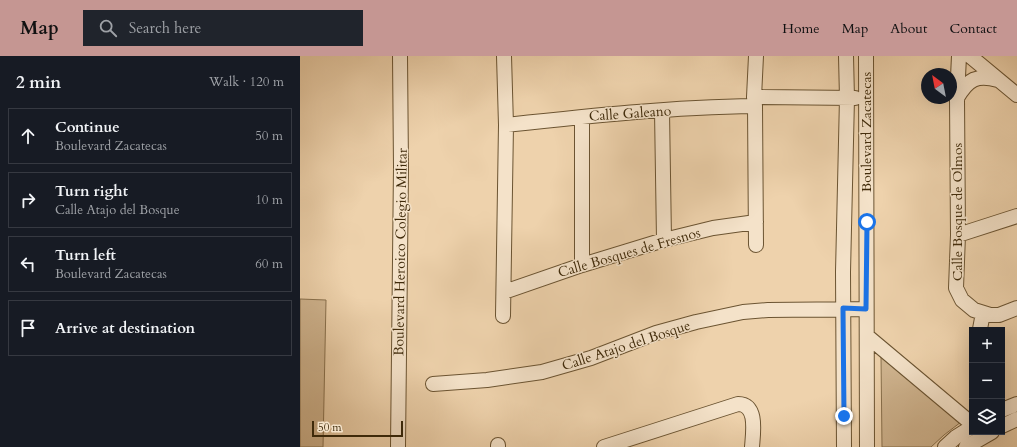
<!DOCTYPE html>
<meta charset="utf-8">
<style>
:root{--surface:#171b24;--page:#20242c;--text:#f1f3f6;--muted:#9ea1a6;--line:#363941;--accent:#c59692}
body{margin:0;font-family:Cardo,serif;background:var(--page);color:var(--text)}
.controls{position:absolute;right:12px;bottom:12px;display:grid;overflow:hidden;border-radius:0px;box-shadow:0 4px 16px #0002}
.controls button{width:36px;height:36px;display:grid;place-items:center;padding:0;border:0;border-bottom:1px solid var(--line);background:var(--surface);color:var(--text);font:20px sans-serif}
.compass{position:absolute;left:621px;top:12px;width:36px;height:36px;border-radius:50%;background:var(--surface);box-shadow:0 4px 16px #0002;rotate:328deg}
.scale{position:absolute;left:12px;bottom:10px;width:91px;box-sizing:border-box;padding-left:4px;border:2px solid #3f2a0a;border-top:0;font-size:11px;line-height:14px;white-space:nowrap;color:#3f2a0a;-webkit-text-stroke:3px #f4e2c9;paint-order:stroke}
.stop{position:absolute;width:12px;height:12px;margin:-9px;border:3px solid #1a73e8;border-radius:50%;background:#fff}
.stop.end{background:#1a73e8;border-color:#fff;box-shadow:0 1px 4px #0008}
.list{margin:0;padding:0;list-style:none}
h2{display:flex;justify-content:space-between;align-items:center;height:52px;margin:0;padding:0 16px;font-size:17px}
h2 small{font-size:13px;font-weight:400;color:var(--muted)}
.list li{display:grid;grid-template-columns:26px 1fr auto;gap:12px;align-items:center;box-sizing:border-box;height:56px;margin:0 8px 8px;padding:0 8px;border:1px solid var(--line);border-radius:0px}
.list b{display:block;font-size:15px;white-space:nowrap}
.list p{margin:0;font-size:13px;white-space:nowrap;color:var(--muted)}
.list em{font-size:13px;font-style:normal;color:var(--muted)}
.icon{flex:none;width:22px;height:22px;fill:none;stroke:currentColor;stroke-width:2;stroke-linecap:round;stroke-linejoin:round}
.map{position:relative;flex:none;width:717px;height:391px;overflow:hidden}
header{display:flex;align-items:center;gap:24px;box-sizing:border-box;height:56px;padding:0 20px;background:var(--accent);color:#111}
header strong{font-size:19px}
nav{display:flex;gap:22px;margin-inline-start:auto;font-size:14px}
.search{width:280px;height:36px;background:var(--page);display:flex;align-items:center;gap:10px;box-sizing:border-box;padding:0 14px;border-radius:0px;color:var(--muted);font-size:15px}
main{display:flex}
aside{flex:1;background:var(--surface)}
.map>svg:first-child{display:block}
.green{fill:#d0b590;stroke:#88704d}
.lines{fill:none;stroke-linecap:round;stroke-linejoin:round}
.minor-casing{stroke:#6b5432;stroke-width:16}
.minor{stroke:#f4e2c9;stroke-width:14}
.route{stroke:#1a73e8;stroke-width:5}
.labels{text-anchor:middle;stroke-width:3;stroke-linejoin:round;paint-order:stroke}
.street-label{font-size:14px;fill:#3f2a0a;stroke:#f4e2c9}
</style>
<header>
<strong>Map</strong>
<div class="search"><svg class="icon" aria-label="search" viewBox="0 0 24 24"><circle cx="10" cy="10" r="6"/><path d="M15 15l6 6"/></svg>Search here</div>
<nav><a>Home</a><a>Map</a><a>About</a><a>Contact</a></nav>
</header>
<main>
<aside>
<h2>2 min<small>Walk · 120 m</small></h2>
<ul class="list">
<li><svg class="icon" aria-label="ahead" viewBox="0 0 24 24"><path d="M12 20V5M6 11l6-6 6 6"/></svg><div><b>Continue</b><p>Boulevard Zacatecas</p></div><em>50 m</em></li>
<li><svg class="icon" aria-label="right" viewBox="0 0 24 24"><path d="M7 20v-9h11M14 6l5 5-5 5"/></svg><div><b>Turn right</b><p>Calle Atajo del Bosque</p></div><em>10 m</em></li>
<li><svg class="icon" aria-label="left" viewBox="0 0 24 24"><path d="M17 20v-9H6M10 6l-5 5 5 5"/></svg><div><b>Turn left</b><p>Boulevard Zacatecas</p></div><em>60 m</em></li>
<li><svg class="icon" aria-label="arrive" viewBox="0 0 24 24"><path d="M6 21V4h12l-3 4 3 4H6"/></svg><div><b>Arrive at destination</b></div></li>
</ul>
</aside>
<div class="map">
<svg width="717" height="391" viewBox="0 0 717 391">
<rect width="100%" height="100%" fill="#eed2ac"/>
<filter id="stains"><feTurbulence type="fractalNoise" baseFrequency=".005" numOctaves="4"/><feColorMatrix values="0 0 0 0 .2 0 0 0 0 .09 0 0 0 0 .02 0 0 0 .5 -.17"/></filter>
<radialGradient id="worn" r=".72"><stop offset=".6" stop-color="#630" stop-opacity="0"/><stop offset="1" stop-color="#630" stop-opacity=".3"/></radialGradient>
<!-- green -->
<path class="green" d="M0,243L26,244L23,391H0Z
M581,300L661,366L644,379L631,391H582Z"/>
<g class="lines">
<!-- minor casing -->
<g class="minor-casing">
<path id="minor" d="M456,0L454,41L455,50L456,189
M566,0L567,391
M659,0L657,42L658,179L656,232L662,244L674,254L690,259H699L717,252
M670,0L717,39
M454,41L555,42
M657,42C668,23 677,18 698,24
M362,55L364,184
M206,69C289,60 372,51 455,50
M658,179L717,160
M282,209V61
M204,236L282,209L364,184L413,172L456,166
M203,260L206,69L204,0
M680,273L683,257
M567,280L672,368
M133,328L187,324L242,316L291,302L356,277L396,266L443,256L468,254L566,253
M702,354L717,348
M702,370L717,363
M98,391L101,111L100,0
M198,391V389
M304,391L438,348C458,348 453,377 452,391
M544,391L543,216L547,42L546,0
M645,391L656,381L672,371
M666,391L692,376"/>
</g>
<!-- minor -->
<use href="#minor" class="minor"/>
</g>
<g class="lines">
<!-- route -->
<path class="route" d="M544,360L543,252L566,253L567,166"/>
</g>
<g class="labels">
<!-- street labels -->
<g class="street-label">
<text transform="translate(330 57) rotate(-4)" y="5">Calle Galeano</text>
<text transform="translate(566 76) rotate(-90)" y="5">Boulevard Zacatecas</text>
<text transform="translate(657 156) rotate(-90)" y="5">Calle Bosque de Olmos</text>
<text transform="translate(100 196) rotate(-89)" y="5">Boulevard Heroico Colegio Militar</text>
<text transform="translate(329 196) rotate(-16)" y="5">Calle Bosques de Fresnos</text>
<text transform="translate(326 289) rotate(-18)" y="5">Calle Atajo del Bosque</text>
</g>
</g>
<rect width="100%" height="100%" filter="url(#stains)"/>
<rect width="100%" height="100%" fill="url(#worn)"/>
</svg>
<div class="controls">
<button>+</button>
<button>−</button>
<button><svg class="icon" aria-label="layers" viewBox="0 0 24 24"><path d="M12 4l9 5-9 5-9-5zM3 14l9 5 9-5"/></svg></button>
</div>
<svg class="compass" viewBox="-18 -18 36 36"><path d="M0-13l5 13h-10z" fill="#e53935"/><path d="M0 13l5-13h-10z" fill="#9ea1a6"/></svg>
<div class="scale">50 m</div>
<div class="stop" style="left:567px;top:166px"></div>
<div class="stop end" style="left:544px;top:360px"></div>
</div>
</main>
